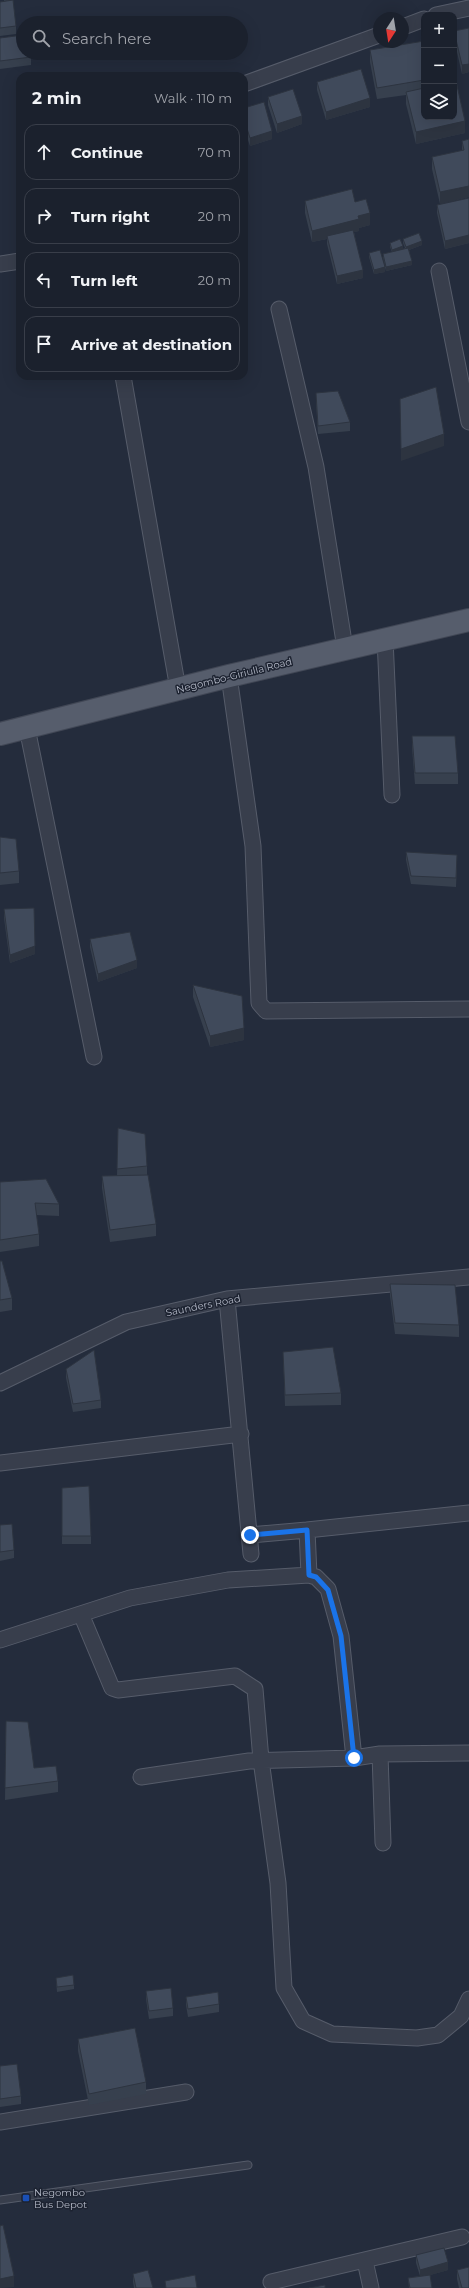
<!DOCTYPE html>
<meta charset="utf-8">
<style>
:root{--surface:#1b212d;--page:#242935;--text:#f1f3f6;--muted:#a0a3aa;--line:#393e49}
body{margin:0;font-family:Montserrat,sans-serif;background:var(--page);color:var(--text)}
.controls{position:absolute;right:12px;top:12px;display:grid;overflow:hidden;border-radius:8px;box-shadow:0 4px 16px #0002}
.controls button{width:36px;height:36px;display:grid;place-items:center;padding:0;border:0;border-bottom:1px solid var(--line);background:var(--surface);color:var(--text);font:20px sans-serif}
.compass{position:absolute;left:373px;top:12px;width:36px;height:36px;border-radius:50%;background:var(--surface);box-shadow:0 4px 16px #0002;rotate:192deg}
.stop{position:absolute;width:12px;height:12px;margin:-9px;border:3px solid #1a73e8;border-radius:50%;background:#fff}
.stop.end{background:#1a73e8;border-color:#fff;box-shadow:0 1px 4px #0008}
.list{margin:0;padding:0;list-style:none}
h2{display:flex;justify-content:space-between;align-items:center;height:52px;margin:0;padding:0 16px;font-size:17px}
h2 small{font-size:13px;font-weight:400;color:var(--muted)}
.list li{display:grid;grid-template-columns:26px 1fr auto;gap:12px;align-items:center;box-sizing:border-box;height:56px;margin:0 8px 8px;padding:0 8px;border:1px solid var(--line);border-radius:12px}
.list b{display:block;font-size:15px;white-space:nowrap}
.list em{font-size:13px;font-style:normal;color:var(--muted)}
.icon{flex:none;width:22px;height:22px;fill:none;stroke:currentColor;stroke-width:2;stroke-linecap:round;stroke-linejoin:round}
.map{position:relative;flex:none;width:469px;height:2288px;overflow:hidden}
.search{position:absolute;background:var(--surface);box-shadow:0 4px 16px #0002;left:16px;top:16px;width:232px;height:44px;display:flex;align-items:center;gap:10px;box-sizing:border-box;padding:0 14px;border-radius:22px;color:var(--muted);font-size:15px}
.panel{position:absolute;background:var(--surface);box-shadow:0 4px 16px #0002;left:16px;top:72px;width:232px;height:308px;border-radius:12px}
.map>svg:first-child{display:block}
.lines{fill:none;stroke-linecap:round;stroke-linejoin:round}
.lane-casing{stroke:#565c6a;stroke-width:9}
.street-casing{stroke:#565c6a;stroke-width:17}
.primary-casing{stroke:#414755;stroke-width:24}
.lane{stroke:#383e4c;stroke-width:7}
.street{stroke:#383e4c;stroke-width:15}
.primary{stroke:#565d6c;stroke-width:22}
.wall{fill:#37404e}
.shaded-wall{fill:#2d3440}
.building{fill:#404a5b;stroke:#2d3440}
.route{stroke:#1a73e8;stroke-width:5}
.transit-dot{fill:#1a4fb4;stroke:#1d2331;stroke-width:1.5}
.labels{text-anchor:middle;stroke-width:3;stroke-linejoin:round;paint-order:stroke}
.street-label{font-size:10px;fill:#b4b9c7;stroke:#1d2331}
.poi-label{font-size:10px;fill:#b4b9c7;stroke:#1d2331;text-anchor:start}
</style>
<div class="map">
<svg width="469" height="2288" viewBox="0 0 469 2288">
<rect width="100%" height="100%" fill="#242c3c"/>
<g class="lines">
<!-- lane casing -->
<g class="lane-casing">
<path id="lane" d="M0,2200L248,2165"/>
</g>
<!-- street casing -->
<g class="street-casing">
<path id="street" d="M436,15L469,8
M403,27L424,19
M244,84L379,35
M0,264L20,261
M439,271L469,422
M279,309L316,467L345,648
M123,376L178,689
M385,639L392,795
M229,676L253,846L259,1003L266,1011L469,1009
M27,728L94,1057
M227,1299L251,1554
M0,1383L126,1322L227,1299L469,1277
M0,1463L241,1434
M250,1535L307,1530
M309,1575L307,1530L469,1513
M81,1614L112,1688L118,1690L235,1676L255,1689L261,1760L278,1883L284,1988L303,2021L332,2034L417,2038L438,2035L461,2016L469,1999
M0,1640L130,1598L228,1580L309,1575L316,1577L328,1589L341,1636L354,1758
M380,1754L383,1843
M141,1777L249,1761L354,1758L380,1754L469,1753
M0,2122L186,2092
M365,2261L371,2288
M271,2282L462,2237"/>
</g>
<!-- primary casing -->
<g class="primary-casing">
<path id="primary" d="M0,734L229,676L469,620"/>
</g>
<!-- lane -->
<use href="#lane" class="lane"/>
<!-- street -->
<use href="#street" class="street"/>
<!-- primary -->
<use href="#primary" class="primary"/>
</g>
<!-- wall -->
<path class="wall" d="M4,0H13L4,1Z
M0,2L16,26V34L0,36Z
M469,28V72L462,74L454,39V31Z
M0,38L31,57V65L0,69Z
M424,41V117L465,133L416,144L406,104V95L377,99L370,62V50Z
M317,82L370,107L326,120L317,90Z
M268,97L302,124L277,133L268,105Z
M244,108L272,139L250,146L244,128Z
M469,139V197L440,204L432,169V157L462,151V141Z
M469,198V243L445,249L437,213V205Z
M305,201L355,202L370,225L359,228V231L354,232L363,278L337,284L327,244V239L312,242L305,213Z
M403,239L422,245L409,250L412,265L386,271L383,258V254L392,252L390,247V243L403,249L405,248L403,243Z
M369,253L385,272L374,274L369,257Z
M316,393L350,422V431L318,434L316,401Z
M412,736L458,773V784H415L412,748Z
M0,837L19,871V883L0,885Z
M406,852L457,863L456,887L411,884L406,860Z
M4,909L35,954L10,963L4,918Z
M90,939L137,968L98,982L90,947Z
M193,985L244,1040L210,1047L193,997Z
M118,1128L147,1166V1175L156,1224V1236L110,1242L102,1188V1176H117Z
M0,1182L59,1204V1216L36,1215L39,1234V1246L0,1252Z
M0,1261L12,1298V1310L0,1312Z
M390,1284L459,1325V1337L395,1334L390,1296Z
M283,1352L341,1393V1405L285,1406Z
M66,1369L101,1400V1408L73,1412L66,1378Z
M62,1488L91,1536V1544H62Z
M0,1525L14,1550V1558L0,1561Z
M6,1721L34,1768L58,1781V1792L5,1800Z
M56,1978L74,1985V1989L57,1992Z
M146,1991L173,2008V2016L149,2019L146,1999Z
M186,1997L219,2004V2012L188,2017L186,2005Z
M78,2039L146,2082V2094L89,2105L78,2051Z
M0,2066L21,2096V2104L0,2107Z
M416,2255L448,2270L430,2275L432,2288H409L408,2278L420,2276L416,2263Z
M457,2270L469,2288H459L457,2279Z
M133,2274L153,2288H134L133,2282Z"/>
<!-- shaded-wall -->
<path class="shaded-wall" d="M469,64V72L462,74V65Z
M370,98V107L326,120V112Z
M302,116V124L277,133V124Z
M465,121V133L416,144V132Z
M272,131V139L250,146V138Z
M245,135V147H244V136Z
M469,186V197L440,204V192Z
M370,213V225L359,228V231L328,238L327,236V239L312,242V231L358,216Z
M469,235V243L445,249V241Z
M422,241V245L406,251V247Z
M403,246V250L392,254V250Z
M412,261V265L386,271V267Z
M385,267V272L374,274V270Z
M363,270V278L337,284V276Z
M244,305H246V317H244Z
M444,434V446L401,461V449Z
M457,855V863L456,887V878Z
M35,946V954L10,963V955Z
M137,960V968L98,982V974Z
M244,1028V1040L210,1047V1036Z
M448,2262V2270L420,2278V2270Z
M14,2276V2287L0,2288V2279Z"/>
<!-- building -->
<path class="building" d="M13,0L16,26L0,28V2Z
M469,28V64L462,65L454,31Z
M23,35V53H31V57L0,61V38Z
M424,41V80L377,88L370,50Z
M361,69L370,98L326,112L317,82Z
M454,81H456L465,121L416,132L406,92L424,88V117H454Z
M293,89L302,116L277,124L268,97Z
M264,102L272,131L250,138L244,119V108Z
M469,139V186L440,192L432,157L464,150L462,141Z
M352,189L355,202L366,199L370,213L358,216L359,219L312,231L305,201Z
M469,198V235L445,241L437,205Z
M353,230L363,270L337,276L327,236Z
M419,233L422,241L406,247L403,239Z
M400,239L403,246L392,250L390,243Z
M408,248L412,261L386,267L383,254Z
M380,250L385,267L374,270L369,253Z
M244,291L246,305H244Z
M436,387L444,434L401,449L400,399Z
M338,391L350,422L318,426L316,393Z
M412,736H455L458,773H415Z
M0,837L16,839L19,871L0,873Z
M406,852L457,855L456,878L411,876Z
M34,908L35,946L10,955L4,909Z
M130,932L137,960L98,974L90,939Z
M193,985L242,996L244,1028L210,1036Z
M118,1128L145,1134L147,1166L117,1169Z
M148,1175L156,1224L110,1230L102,1176Z
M46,1179L59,1204L35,1203L39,1234L0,1240V1182Z
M0,1261H2L12,1298L0,1300Z
M390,1284L455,1285L459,1325L395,1323Z
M333,1347L341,1393L285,1395L283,1352Z
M94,1350L101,1400L73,1404L66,1369Z
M89,1486L91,1536H62V1488Z
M12,1524L14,1550L0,1552V1525Z
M6,1721L28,1722L34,1768L56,1766L58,1781L5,1788Z
M73,1975L74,1985L57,1987L56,1978Z
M171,1988L173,2008L149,2011L146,1991Z
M218,1992L219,2004L188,2009L186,1997Z
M135,2028L146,2082L89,2094L78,2039Z
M17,2064L21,2096L0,2099V2066Z
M3,2225L14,2276L0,2279V2226Z
M444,2248L448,2262L420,2270L416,2255Z
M469,2267V2288H462L457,2270Z
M148,2270L153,2288H136L133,2274Z
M195,2275L197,2288H166L165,2281Z
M430,2275L432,2288H410L408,2278Z
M325,2285V2288H309Z"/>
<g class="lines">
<!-- route -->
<path class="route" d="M250,1535L307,1530L309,1575L316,1577L328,1590L341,1636L354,1758"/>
</g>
<!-- markers -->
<rect class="transit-dot" x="22" y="2194" width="8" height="8" rx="2"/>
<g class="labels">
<!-- street labels -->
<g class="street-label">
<text transform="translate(234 675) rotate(-14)" y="4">Negombo-Giriulla Road</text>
<text transform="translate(203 1305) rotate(-11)" y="4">Saunders Road</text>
</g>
<!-- poi labels -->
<g class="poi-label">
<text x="34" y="2196">Negombo<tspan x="34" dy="12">Bus Depot</tspan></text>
</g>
</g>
</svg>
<div class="controls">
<button>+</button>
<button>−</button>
<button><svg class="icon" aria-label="layers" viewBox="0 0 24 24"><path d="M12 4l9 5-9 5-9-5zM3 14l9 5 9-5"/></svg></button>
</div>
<svg class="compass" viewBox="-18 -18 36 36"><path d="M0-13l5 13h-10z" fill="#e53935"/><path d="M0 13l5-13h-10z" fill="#a0a3aa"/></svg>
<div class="stop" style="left:354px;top:1758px"></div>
<div class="stop end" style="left:250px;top:1535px"></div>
<div class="search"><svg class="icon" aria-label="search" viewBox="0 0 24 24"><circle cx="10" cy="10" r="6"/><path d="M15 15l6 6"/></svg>Search here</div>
<section class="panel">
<h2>2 min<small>Walk · 110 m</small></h2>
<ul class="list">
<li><svg class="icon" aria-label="ahead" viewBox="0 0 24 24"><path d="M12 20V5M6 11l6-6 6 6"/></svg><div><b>Continue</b></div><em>70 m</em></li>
<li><svg class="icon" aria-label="right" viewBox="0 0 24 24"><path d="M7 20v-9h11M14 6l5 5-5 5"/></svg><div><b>Turn right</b></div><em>20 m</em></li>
<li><svg class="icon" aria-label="left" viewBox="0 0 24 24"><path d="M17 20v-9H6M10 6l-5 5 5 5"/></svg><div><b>Turn left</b></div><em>20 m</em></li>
<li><svg class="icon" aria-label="arrive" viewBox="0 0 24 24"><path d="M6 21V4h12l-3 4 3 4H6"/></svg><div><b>Arrive at destination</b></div></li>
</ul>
</section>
</div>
